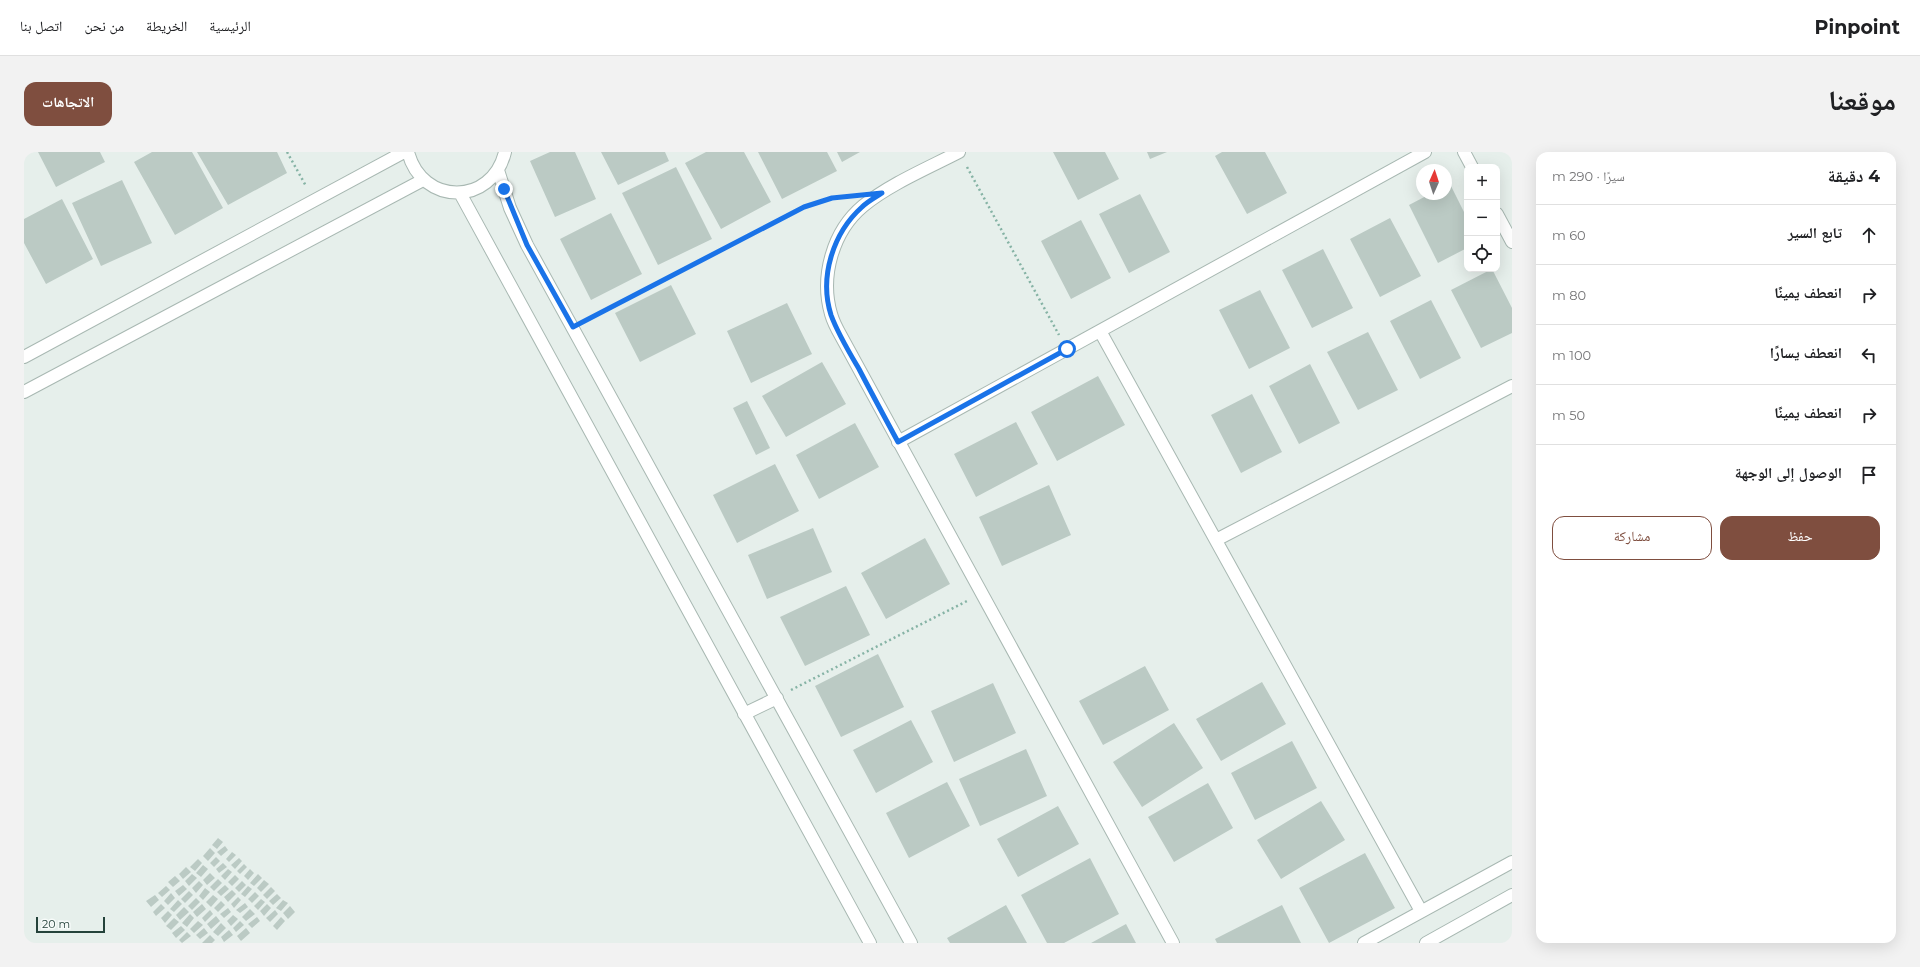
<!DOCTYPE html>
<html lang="ar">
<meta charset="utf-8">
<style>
:root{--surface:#fff;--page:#f2f2f2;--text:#202124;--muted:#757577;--line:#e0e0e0;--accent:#7f4e3f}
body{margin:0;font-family:Montserrat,"Noto Naskh Arabic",sans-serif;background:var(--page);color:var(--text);direction:rtl}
.controls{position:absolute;right:12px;top:12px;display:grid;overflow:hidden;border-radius:8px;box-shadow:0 4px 16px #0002}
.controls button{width:36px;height:36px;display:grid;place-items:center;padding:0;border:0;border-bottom:1px solid var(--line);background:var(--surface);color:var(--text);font:20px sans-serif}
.compass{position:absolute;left:1392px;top:12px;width:36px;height:36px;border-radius:50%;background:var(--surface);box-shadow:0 4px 16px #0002;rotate:3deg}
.scale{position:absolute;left:12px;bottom:10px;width:69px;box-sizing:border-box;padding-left:4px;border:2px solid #24423a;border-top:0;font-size:11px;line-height:14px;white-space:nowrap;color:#24423a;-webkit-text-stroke:3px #f7fbf9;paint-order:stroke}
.stop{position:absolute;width:12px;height:12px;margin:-9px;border:3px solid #1a73e8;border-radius:50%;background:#fff}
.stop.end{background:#1a73e8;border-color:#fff;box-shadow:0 1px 4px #0008}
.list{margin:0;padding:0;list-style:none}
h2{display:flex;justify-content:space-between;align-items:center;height:52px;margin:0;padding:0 16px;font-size:17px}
h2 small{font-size:13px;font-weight:400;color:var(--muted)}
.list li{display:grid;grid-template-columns:26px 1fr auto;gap:12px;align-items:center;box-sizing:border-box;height:60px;padding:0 16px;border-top:1px solid var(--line)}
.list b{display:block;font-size:15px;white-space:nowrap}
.list em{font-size:13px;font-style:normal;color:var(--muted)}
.actions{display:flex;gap:8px;padding:12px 16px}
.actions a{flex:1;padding:9px 0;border:1px solid var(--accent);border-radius:12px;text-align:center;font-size:14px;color:var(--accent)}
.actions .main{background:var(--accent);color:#fff}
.icon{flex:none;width:22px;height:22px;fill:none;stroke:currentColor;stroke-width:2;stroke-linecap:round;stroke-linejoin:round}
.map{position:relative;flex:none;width:1488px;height:791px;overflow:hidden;direction:ltr;border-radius:12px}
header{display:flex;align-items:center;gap:24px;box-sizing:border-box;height:56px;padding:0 20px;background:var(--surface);border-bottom:1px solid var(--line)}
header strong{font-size:19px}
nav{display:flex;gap:22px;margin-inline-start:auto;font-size:14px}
.intro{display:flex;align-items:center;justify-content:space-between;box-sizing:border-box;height:96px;padding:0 24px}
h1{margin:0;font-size:28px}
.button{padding:10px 18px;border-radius:12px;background:var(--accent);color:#fff;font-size:14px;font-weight:700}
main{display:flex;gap:24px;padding:0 24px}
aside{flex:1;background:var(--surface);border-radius:12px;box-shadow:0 4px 16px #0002}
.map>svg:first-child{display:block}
.building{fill:#bbcac4}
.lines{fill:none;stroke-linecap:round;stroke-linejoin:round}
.minor-casing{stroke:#a8b8b2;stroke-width:14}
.path{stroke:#86b3a5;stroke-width:2.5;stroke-dasharray:2 3;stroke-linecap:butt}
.minor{stroke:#fff;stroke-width:12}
.route{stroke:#1a73e8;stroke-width:5}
</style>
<header>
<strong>Pinpoint</strong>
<nav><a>الرئيسية</a><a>الخريطة</a><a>من نحن</a><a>اتصل بنا</a></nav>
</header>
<div class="intro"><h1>موقعنا</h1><a class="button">الاتجاهات</a></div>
<main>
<aside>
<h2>4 دقيقة<small>سيرًا · 290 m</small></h2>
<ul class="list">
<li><svg class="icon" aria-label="ahead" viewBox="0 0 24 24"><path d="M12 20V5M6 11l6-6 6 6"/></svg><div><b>تابع السير</b></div><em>60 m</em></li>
<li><svg class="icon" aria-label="right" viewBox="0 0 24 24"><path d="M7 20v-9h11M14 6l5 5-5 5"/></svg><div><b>انعطف يمينًا</b></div><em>80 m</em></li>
<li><svg class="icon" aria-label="left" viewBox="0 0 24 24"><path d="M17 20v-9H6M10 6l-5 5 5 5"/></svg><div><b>انعطف يسارًا</b></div><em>100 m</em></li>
<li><svg class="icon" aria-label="right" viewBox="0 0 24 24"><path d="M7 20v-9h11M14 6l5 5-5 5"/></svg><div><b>انعطف يمينًا</b></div><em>50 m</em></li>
<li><svg class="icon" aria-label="arrive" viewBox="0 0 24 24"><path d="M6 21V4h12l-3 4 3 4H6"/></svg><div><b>الوصول إلى الوجهة</b></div></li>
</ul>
<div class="actions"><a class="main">حفظ</a><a>مشاركة</a></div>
</aside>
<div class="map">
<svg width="1488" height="791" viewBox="0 0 1488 791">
<rect width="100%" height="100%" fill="#e6efeb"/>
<!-- building -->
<path class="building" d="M14,0H76L81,10L32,35Z
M128,0H168L199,56L151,83L110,10Z
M173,0H253L263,21L204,53Z
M526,0H551L572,47L531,65L506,9Z
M577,0H641L645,9L594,33Z
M682,0H720L747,50L697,77L661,11Z
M734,0H803L813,19L758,47Z
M813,0H836L818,10Z
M1029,0H1081L1095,27L1054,48Z
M1123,0H1143L1126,7Z
M1198,0H1241L1263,41L1223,62L1191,4Z
M652,15L688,87L634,113L598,41Z
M98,28L128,91L77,114L48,51Z
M1426,32L1443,66V96L1414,111L1385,53L1406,42H1422V34Z
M1116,42L1146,100L1105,121L1075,62Z
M38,47L69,107L22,132L0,91V67Z
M587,61L618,122L567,148L536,87Z
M1366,66L1397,124L1356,145L1326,87Z
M1057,68L1087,126L1047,147L1017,89Z
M1299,97L1329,156L1288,176L1258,118Z
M1468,117L1488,156V181L1457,196L1427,138Z
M647,133L672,182L616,210L591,161Z
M1236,138L1266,196L1225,217L1195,158Z
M1407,148L1437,206L1396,227L1366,169Z
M763,151L788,202L727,231L703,179Z
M1344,180L1374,238L1334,258L1303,200Z
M798,210L822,252L762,285L738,244Z
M1286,212L1316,271L1275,292L1245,234Z
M1074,224L1101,273L1033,309L1007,260Z
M1228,242L1258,300L1217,321L1187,263Z
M723,249L746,296L732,303L709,256Z
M992,270L1014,312L952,345L930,302Z
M831,271L855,315L795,347L772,303Z
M751,312L775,359L713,391L689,343Z
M1025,333L1047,383L978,414L955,365Z
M789,376L808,420L743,447L724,403Z
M901,386L926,432L862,467L837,421Z
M822,434L846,483L781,514L756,465Z
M854,502L880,555L817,585L791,534Z
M1121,514L1145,558L1079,593L1055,549Z
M1238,530L1262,572L1197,609L1172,567Z
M969,531L992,581L930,610L907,559Z
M887,568L909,610L852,641L829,598Z
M1150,571L1179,616L1118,655L1089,610Z
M1268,589L1293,636L1231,668L1207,621Z
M1002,597L1023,644L956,674L935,627Z
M923,630L946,674L885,706L862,661Z
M1184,631L1209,676L1150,710L1124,665Z
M1297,649L1321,688L1257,727L1233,688Z
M1034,654L1055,692L994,725L973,687Z
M194,686L199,690L193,697L188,693Z
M201,694L204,698L197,704L193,700Z
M186,696L191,701L184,709L179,704Z
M208,700L212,703L205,710L202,707Z
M1341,701L1371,756L1305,791L1275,736Z
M192,705L196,709L190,715L186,711Z
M215,706L218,709L211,717L207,713Z
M1066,706L1095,762L1040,791H1023L997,743Z
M174,707L178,711L171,719L166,715Z
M199,711L203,715L195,721L192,717Z
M220,712L223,715L216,722L213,719Z
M179,713L184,717L177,725L172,721Z
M162,715L167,720L159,727L155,722Z
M204,717L208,720L201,728L197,724Z
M226,717L230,721L224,728L220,724Z
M186,721L191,726L183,733L179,728Z
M168,722L173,726L165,734L161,729Z
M234,722L238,726L230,734L226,731Z
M211,723L215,727L208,734L204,730Z
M151,724L156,729L149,735L144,730Z
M194,727L198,731L190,739L186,735Z
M240,728L245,732L237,740L233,736Z
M175,729L179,733L172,741L168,736Z
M218,729L222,733L215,740L211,736Z
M159,733L163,737L155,744L151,739Z
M201,733L205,737L197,744L193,740Z
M142,734L146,738L138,745L134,741Z
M224,734L228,737L221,745L217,742Z
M247,735L251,739L243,747L239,743Z
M181,736L186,740L179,748L175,744Z
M208,738L212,742L204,750L200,745Z
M165,739L169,743L161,751L157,747Z
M231,740L235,744L228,751L224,747Z
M147,741L151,746L144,753L140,749Z
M253,742L257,746L249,753L245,749Z
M131,743L135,748L127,755L122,749Z
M189,743L194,747L187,755L182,750Z
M214,745L217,748L210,756L207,752Z
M172,746L176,750L168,758L164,754Z
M237,747L241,750L234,758L230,754Z
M154,748L158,752L150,760L146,757Z
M259,748L264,751L257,759L252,756Z
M197,749L201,753L194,760L190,756Z
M221,751L224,755L216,761L212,758Z
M137,752L141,756L132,764L129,760Z
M178,752L182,757L173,765L169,760Z
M243,752L247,756L240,764L236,759Z
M982,753L1003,791H926L923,786Z
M1258,753L1277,791H1193L1191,787Z
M266,754L271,760L264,767L259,761Z
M160,755L165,760L156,768L152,763Z
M204,756L207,760L200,766L196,762Z
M226,757L231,762L222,769L218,765Z
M186,758L189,762L181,770L178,766Z
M251,758L254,762L246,770L242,766Z
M144,759L148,763L141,771L137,766Z
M166,762L170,766L163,775L158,771Z
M209,763L214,767L207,774L203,769Z
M192,764L196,769L187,777L183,772Z
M233,765L236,769L228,776L224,772Z
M257,765L261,769L253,778L249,774Z
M150,766L155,770L147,778L142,774Z
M174,769L179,773L170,781L166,777Z
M216,769L220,773L212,780L209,776Z
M197,771L202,776L194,784L189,780Z
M1102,772L1112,791H1067Z
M157,774L161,778L152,786L148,781Z
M180,776L184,781L176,787L172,783Z
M222,776L226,781L217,789L213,784Z
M205,778L209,783L200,790L197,785Z
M163,780L167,784L158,791L155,788Z
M186,783L191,788L188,791H178Z"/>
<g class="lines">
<!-- minor casing -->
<g class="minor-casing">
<path id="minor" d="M384,0C398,54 468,54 481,0
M935,0C904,16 866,32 839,54C809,79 796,124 807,162C809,169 813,177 817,184L1149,791
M1440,0L1448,15
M474,18L486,56L503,93L887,791
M436,41L846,791
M1473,62L1488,90
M1076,179L1397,759
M0,205L380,0
M0,240L399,28
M874,290L1401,0
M1192,388L1488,234
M720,562L753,546
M1340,791L1488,710
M1402,791L1488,743"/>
</g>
<!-- path -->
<path class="path" d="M263,0L282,34
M943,15L1035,183
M564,168L780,55L809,46L824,44
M767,538L943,449"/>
<!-- minor -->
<use href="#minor" class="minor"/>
</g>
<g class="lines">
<!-- route -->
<path class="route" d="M480,37L503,93L549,175L780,55L808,46L858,41C852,45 844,49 838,55C809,81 795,125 807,163C814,182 825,200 835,217C848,242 861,266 874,290L1043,197"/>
</g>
</svg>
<div class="controls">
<button>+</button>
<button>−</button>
<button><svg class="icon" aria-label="locate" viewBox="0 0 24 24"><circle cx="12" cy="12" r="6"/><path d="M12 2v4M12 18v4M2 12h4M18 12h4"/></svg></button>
</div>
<svg class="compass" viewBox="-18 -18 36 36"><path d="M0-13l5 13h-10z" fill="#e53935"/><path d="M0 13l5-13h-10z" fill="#757577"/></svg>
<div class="scale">20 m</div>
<div class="stop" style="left:1043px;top:197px"></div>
<div class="stop end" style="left:480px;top:37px"></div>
</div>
</main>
